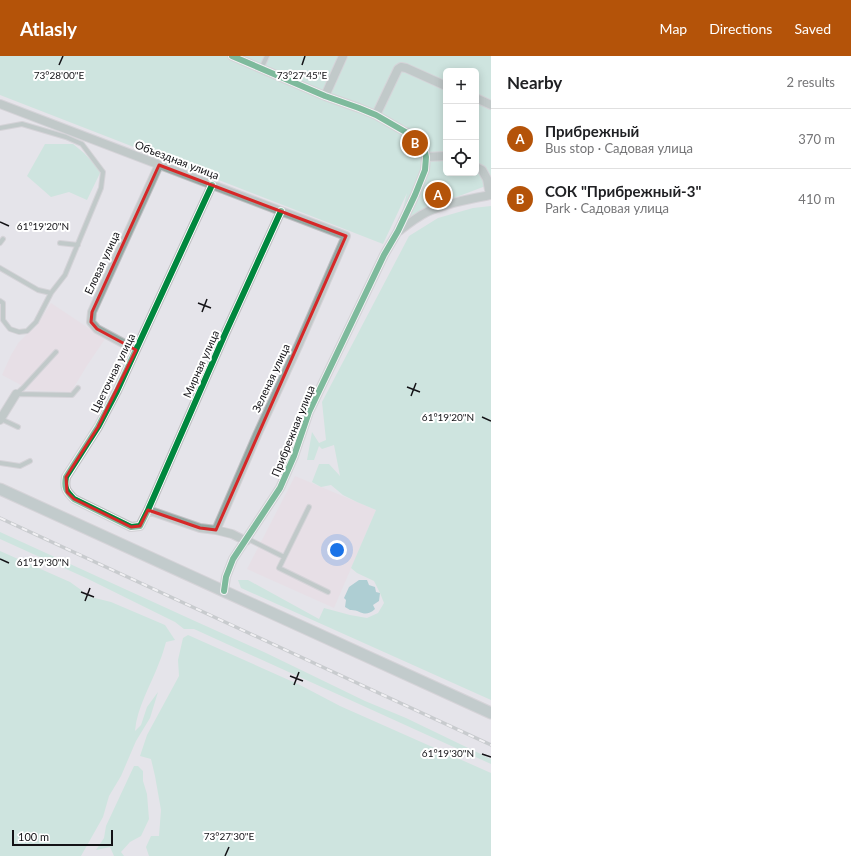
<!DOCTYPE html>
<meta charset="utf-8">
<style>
:root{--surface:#fff;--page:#f2f2f2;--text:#202124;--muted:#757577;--line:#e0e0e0;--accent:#b45309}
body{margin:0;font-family:Lato,sans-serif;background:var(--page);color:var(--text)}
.controls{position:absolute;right:12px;top:12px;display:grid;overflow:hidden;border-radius:6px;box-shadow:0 2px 10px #0003}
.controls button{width:36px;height:36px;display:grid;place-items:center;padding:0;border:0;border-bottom:1px solid var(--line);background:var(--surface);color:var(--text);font:20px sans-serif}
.scale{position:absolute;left:12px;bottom:10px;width:101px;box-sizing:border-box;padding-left:4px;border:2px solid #131216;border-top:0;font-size:11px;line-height:14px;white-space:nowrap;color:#131216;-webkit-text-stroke:3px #fff;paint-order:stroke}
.you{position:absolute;left:337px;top:494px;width:14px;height:14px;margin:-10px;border:3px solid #fff;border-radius:50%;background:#1a73e8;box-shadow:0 0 0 6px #1a73e833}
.badge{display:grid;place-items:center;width:26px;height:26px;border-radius:50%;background:var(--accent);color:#fff;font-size:13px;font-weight:700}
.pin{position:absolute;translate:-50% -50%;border:2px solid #fff;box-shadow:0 1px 4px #0006}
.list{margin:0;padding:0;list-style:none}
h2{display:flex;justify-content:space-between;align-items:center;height:52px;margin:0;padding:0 16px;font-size:17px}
h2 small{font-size:13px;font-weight:400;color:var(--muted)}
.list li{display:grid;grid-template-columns:26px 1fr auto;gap:12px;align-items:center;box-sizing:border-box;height:60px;padding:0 16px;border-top:1px solid var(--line)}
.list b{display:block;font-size:15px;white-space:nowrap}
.list p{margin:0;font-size:13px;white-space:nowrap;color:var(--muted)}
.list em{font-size:13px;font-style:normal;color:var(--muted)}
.icon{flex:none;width:22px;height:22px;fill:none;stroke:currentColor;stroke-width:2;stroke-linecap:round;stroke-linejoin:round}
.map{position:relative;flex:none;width:491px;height:800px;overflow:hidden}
header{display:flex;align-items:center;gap:24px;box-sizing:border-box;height:56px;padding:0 20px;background:var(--accent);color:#fff}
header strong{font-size:19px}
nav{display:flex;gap:22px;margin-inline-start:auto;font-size:14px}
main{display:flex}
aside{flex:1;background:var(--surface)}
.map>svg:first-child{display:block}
.industrial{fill:#e8dae2}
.green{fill:#b2e5d2;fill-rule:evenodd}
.water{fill:#6cb4b9}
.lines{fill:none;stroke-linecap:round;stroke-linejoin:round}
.lane-casing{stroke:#c0bfc3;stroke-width:6}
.street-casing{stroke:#c0bfc3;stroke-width:10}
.secondary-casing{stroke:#c0bfc3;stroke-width:13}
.lane{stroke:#94a8a3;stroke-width:4}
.street{stroke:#94a8a3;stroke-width:8}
.secondary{stroke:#98ada9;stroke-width:11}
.rail-casing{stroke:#a5adae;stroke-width:3.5}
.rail{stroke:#fff;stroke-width:2;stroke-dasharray:6;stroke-linecap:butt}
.cycleway-casing{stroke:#fff;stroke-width:8}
.cycleway{stroke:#00873e;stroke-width:6}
.marked{fill:none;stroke:#d62828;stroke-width:3;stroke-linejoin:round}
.ticks{fill:none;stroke:#131216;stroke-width:1.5}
.labels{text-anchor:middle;stroke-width:4;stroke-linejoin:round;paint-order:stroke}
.street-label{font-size:11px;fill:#131216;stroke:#fff}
.ticks-label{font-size:10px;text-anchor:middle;fill:#131216;stroke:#fff;stroke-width:4;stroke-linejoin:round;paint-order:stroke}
</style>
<header>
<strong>Atlasly</strong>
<nav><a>Map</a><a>Directions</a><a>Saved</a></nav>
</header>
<main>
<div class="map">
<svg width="491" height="800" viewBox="0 0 491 800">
<rect width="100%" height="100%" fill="#e5e4ea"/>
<!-- industrial -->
<path class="industrial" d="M51,247L105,283L88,308L71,336L26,334L19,328L2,319L11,299L19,286L34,271L35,272Z
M295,420L376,454L334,552L247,513Z"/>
<!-- green -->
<path class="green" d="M0,0H491V128L430,151L398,172L407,137L383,188L0,39ZM446,15H476V117H446Z
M45,88H73L84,97L101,115L87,144L69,136L51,141L27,120Z
M491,150V644L241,532L238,524H248L319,563L324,552L350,559L367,562L378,557L384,547L380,537L374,525L357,517L351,512L376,454L357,446L343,439L331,429L321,431L312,426L319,408H329L340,420L334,389L322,393L319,390L314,404H307L312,376L319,387L326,384L322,346L409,180L438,162L473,152Z
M0,476L197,566L266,597L365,645L406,662L491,703V708L194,573H184L175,566L86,522L0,483Z
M0,495L70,526L91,541L111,546L165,569L175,584L166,586C164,593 162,600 159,607C151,629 137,651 135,675L141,669L147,651L158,636L150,662L136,685L121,720L109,740L103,761L81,800H0Z
M188,579L300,629L340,650L491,717V800H149L146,791L151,780H159L161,754L155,720L151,703L140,700L147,679L179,620L178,604L183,582Z
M134,710H138L143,715V725L147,738L149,763L141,780L130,786L121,796L124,800H114L110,791L96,794L104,782L106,770Z"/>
<!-- water -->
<path class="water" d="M359,524H367L369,529L375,531L376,536L380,537L379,545L373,549L375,553C364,563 360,553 350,554L345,551L346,544L344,542L349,531Z"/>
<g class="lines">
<!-- lane casing -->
<g class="lane-casing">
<path id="lane" d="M261,13L267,0
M0,72L22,68L66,81L82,88L103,116L101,132L65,219L51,237L36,266L27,275L19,276L10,273L3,264V247L0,245
M0,187L3,183
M60,187L78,189
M0,212L38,234L51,237
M16,338L72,339L78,332
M16,338L23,332L56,296
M1,363L18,371
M0,407L20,410L30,405
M309,451L279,512L328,536
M248,483L284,501"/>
</g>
<!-- street casing -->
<g class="street-casing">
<path id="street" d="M325,40L343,0
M476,42L491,49
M0,48L346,180L299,288L257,379L216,474
M376,59L398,13L401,11L406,12L446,30
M426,101L446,100
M476,111L482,114L487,123L490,139
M212,129L117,335L98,371L66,421C64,432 66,435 74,443L131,471L140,470L148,454L225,278L281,155
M399,175C408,168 417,161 427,156C447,147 470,143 491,139
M136,294L97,273L91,266L92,256L159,109
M0,364L16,338
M148,454L200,472L216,474L232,478L246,485
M224,535L226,521L233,503L280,432L294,400L309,356L384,199L398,175L415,139L425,114L426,101L425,96L421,90L416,84L409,78L376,59L359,52L325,40L232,0"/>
</g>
<!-- secondary casing -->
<g class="secondary-casing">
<path id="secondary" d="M0,433L491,657"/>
</g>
<!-- lane -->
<use href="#lane" class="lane"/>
<!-- street -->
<use href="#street" class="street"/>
<!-- secondary -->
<use href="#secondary" class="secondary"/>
<!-- rail casing -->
<g class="rail-casing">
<path id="rail" d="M0,462L491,689"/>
</g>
<!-- rail -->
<use href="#rail" class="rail"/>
<!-- cycleway casing -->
<g class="cycleway-casing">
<path id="cycleway" d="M212,129L117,335L98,371L66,421C64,432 66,435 74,443L131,471L140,470L148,454L225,278L281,155
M224,535L226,521L233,503L280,432L294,400L309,356L384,199L398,175L415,139L425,114L426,101L425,96L421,90L416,84L409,78L376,59L359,52L325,40L232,0"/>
</g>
<!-- cycleway -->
<use href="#cycleway" class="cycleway"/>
</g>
<!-- marked area -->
<path d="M0 0H491V800H0ZM159,109L346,180L216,474L200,472L148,454L140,470L131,471L74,443L67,436L66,421L98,371L136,294L97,273L91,266L92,256Z" fill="#e5e4ea" fill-opacity=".55" fill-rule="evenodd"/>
<path class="marked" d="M159,109L346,180L216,474L200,472L148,454L140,470L131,471L74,443L67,436L66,421L98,371L136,294L97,273L91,266L92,256Z"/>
<!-- ticks -->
<path class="ticks" d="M59,9L63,0M302,9L305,0M0,166L9,170M198,247L211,252M202,256L207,243M407,331L420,336M411,340L416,327M482,361L491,365M0,503L9,507M81,536L94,541M85,545L90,532M290,620L303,625M294,629L299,616M482,698L491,701M225,800L229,791"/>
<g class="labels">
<!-- street labels -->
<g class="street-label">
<text transform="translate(177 104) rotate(21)" y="4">Объездная улица</text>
<text transform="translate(102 207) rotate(-65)" y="4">Еловая улица</text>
<text transform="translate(201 308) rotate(-66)" y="4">Мирная улица</text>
<text transform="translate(113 317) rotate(-64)" y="4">Цветочная улица</text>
<text transform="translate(271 322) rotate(-65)" y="4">Зеленая улица</text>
<text transform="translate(293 375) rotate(-68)" y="4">Прибрежная улица</text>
</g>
</g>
<g class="ticks-label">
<text x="59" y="23">73°28'00"E</text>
<text x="302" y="23">73°27'45"E</text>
<text x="43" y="174">61°19'20"N</text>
<text x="448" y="365">61°19'20"N</text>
<text x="43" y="510">61°19'30"N</text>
<text x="448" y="701">61°19'30"N</text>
<text x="229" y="784">73°27'30"E</text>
</g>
</svg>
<div class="controls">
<button>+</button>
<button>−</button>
<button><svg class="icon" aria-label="locate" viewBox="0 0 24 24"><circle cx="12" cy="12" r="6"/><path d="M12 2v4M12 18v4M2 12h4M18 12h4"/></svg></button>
</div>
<div class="scale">100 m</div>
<div class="you"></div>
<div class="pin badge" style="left:438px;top:139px">A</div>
<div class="pin badge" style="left:415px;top:87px">B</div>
</div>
<aside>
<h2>Nearby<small>2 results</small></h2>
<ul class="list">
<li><span class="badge">A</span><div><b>Прибрежный</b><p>Bus stop · Садовая улица</p></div><em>370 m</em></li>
<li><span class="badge">B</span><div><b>СОК &quot;Прибрежный-3&quot;</b><p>Park · Садовая улица</p></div><em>410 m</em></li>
</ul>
</aside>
</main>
